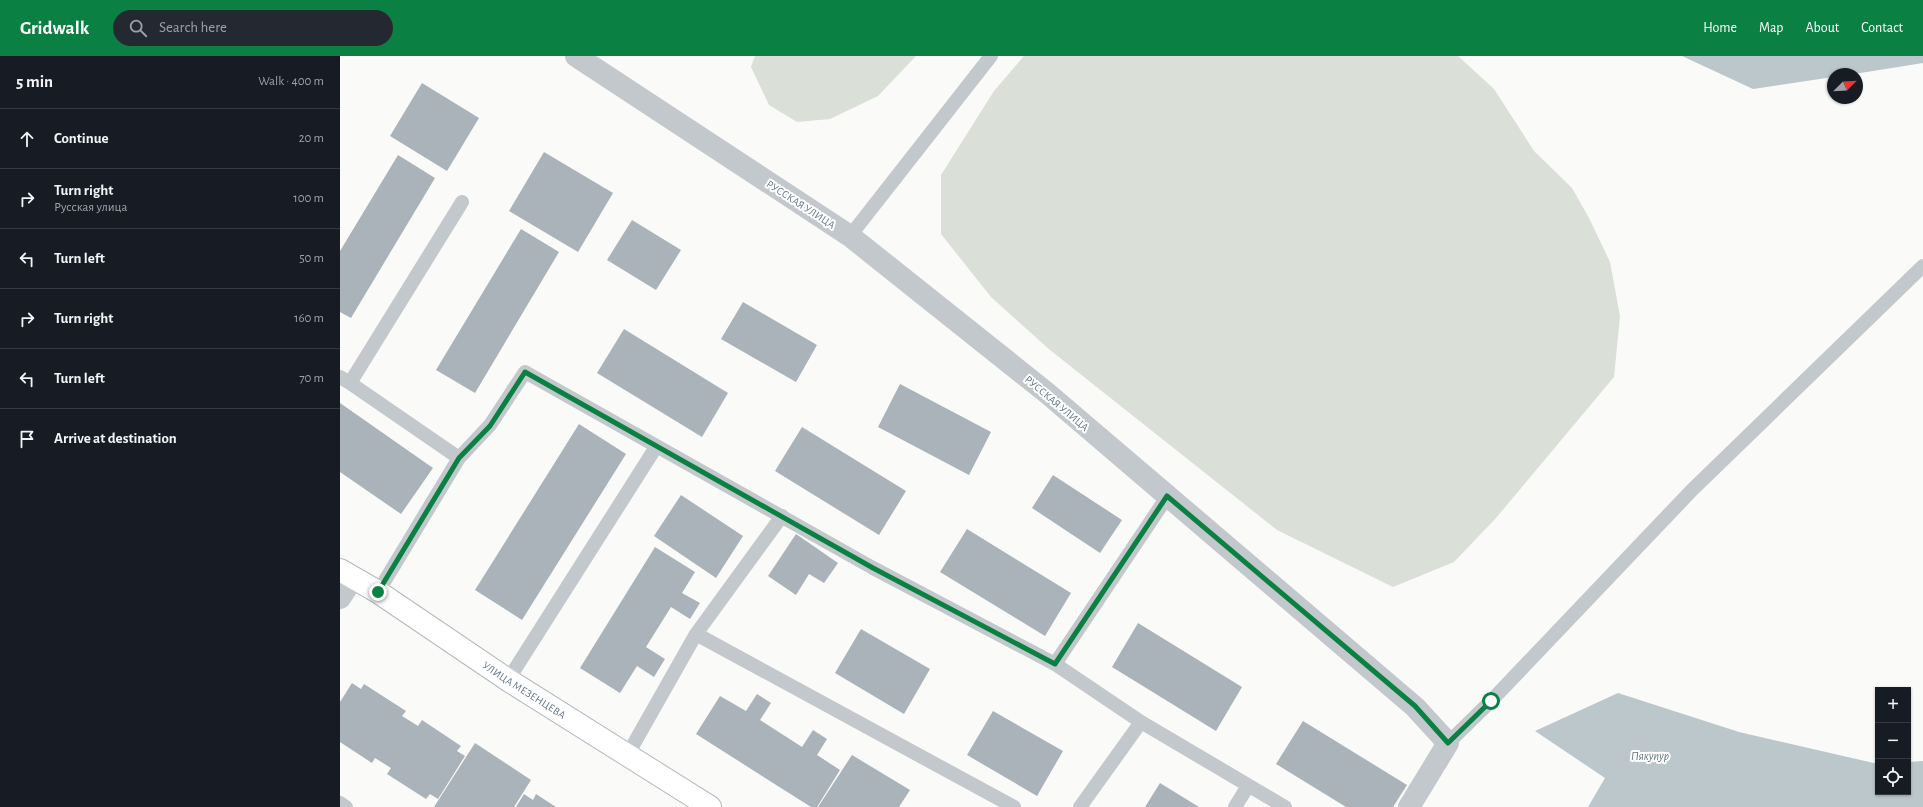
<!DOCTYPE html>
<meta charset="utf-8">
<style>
:root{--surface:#171b24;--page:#242831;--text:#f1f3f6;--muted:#9ea1a6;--line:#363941;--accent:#0b8043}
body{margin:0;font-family:"Alegreya Sans",sans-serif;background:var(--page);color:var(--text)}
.controls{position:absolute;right:12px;bottom:12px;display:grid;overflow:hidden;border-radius:0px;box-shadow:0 1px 3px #0004}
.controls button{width:36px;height:36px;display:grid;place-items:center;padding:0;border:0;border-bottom:1px solid var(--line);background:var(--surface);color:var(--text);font:20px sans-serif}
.compass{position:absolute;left:1487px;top:12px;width:36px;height:36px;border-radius:50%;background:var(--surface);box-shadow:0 1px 3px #0004;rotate:66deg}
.stop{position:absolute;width:12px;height:12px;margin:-9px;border:3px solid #0b8043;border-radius:50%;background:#fff}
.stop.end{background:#0b8043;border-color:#fff;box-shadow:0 1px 4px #0008}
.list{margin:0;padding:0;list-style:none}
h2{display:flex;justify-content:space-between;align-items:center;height:52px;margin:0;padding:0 16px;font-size:17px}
h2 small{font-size:13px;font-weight:400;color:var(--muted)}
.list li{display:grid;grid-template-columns:26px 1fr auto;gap:12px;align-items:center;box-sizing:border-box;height:60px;padding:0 16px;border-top:1px solid var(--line)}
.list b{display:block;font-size:15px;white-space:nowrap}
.list p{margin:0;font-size:13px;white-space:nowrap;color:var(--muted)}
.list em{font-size:13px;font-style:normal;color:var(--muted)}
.icon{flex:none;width:22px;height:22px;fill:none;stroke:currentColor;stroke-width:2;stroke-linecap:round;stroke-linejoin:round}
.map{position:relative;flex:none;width:1583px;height:751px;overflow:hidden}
header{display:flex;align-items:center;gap:24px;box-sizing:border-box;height:56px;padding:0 20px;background:var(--accent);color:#fff}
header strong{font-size:19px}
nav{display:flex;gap:22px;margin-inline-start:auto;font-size:14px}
.search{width:280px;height:36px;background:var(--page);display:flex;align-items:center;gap:10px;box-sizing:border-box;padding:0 14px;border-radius:22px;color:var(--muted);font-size:15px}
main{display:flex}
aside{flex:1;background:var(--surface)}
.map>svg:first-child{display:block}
.green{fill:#dadfd7}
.water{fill:#bbc7cb}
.building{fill:#aab3b9}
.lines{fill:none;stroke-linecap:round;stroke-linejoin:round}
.secondary-casing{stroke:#b3babf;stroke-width:24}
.service{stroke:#c3c8cc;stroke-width:14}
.minor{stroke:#c3c8cc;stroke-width:22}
.tertiary{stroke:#c3c8cc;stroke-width:22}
.secondary{stroke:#fff;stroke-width:22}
.route{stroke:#0b8043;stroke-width:5}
.labels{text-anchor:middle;stroke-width:4;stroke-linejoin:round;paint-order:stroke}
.street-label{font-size:11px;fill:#657683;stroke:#fff}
.water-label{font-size:12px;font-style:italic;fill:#60757c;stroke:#fff}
</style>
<header>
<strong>Gridwalk</strong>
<div class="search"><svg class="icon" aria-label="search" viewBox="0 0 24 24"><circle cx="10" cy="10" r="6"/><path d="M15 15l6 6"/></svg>Search here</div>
<nav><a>Home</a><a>Map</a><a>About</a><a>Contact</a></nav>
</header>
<main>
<aside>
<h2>5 min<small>Walk · 400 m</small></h2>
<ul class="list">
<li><svg class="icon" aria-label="ahead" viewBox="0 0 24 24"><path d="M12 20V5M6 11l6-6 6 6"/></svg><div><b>Continue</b></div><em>20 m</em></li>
<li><svg class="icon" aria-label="right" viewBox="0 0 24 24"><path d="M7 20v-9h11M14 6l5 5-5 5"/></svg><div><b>Turn right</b><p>Русская улица</p></div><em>100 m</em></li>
<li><svg class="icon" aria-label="left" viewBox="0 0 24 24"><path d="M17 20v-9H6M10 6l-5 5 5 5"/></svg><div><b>Turn left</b></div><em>50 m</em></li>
<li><svg class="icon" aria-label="right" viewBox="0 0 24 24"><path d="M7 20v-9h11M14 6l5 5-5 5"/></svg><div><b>Turn right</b></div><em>160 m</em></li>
<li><svg class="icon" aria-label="left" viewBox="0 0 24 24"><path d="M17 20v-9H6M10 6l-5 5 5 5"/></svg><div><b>Turn left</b></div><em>70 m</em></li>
<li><svg class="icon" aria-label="arrive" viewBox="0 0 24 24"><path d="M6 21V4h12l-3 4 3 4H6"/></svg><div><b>Arrive at destination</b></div></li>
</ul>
</aside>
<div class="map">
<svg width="1583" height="751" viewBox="0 0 1583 751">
<rect width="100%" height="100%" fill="#fafaf8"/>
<!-- green -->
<path class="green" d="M415,0H576L538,40L490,63L457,66L429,49L411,11Z
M684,0H1118L1154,33L1194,95L1232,132L1249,162L1270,206L1280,260L1274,321L1156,462L1114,506L1053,531L937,474L710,294L651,241L601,178V119L654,35Z"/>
<!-- water -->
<path class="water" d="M1342,0H1583V7L1514,18H1493V21L1413,33Z
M1278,637L1399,676L1538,708V736H1568V706L1583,705V751H1248L1265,722L1195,675Z"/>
<!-- building -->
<path class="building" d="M82,27L139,62L107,115L50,80Z
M204,96L273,137L238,196L169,155Z
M58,99L95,122L11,262L0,256V195Z
M292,164L341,194L316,234L267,204Z
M181,173L219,196L135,337L96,314Z
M403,246L477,289L456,326L381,283Z
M284,273L388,337L362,381L257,317Z
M560,328L651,376L629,419L538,371Z
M0,347L93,412L61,458L0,416Z
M239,368L286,398L182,564L135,534Z
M462,371L566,435L539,479L435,415Z
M713,419L782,464L760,497L692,452Z
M341,439L403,480L376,522L314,480Z
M627,473L731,537L705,580L600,516Z
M456,478L498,507L484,527L469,518L456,539L428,520Z
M315,491L355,516L342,537L360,547L350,563L331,551L306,591L325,603L314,621L297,610L280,637L240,612Z
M798,567L902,631L876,675L772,611Z
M521,573L590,613L564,658L495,617Z
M12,627L21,633L24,628L66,655L62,660L78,670L82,664L121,690L117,695L125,700L98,743L90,738L86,743L47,718L51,712L35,702L32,707L0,686V646Z
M417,638L431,647L420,664L462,691L473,674L487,683L477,699L500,714L477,751H471L356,678L380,640L406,655Z
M653,655L723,695L697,740L627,699Z
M963,665L1067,729L1053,751H1006L936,708Z
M135,687L191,724L174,751H94Z
M512,699L570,734L559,751H478Z
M820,727L859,751H805Z
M184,738L193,744L196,738L216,751H176Z"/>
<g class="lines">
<!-- secondary casing -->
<g class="secondary-casing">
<g id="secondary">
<path id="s1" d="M0,514L38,536L168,624L370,751"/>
</g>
</g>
<!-- service -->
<path class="service" d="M510,180L651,0
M0,321L10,327L122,146
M10,327L119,402L38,536
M119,402L150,369L185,316L533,512L715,608L801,666L945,751
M356,578L674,751
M715,608L827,441
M168,624L316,391
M1108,687L1151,645L1352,434L1583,210
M288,698L356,578L442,460
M0,747L6,751
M740,751L801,666
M895,751L908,730"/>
<!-- minor -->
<path class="minor" d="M236,0L510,180L707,337L1075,651L1108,687L1069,751"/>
<!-- tertiary -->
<path class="tertiary" d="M0,542L13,522"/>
<!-- secondary -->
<use href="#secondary" class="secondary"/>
</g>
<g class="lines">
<!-- route -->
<path class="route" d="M38,536L119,402L150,370L185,316L533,512L715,608L827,440L1075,650L1108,687L1151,645"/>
</g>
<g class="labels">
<!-- street labels -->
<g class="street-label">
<text transform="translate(461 148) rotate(33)" y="4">РУССКАЯ УЛИЦА</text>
<text transform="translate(717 347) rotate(40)" y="4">РУССКАЯ УЛИЦА</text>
<text dy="4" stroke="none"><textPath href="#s1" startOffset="220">УЛИЦА МЕЗЕНЦЕВА</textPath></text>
</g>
<!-- water labels -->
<g class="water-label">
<text x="1310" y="704">Пякупур</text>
</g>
</g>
</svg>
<div class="controls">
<button>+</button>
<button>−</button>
<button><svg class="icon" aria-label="locate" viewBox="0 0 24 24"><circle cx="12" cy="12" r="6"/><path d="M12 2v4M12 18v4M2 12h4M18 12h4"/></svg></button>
</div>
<svg class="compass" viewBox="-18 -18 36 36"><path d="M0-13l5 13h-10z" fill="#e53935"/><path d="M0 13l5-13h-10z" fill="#9ea1a6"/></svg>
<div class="stop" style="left:1151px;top:645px"></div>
<div class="stop end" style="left:38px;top:536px"></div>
</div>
</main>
